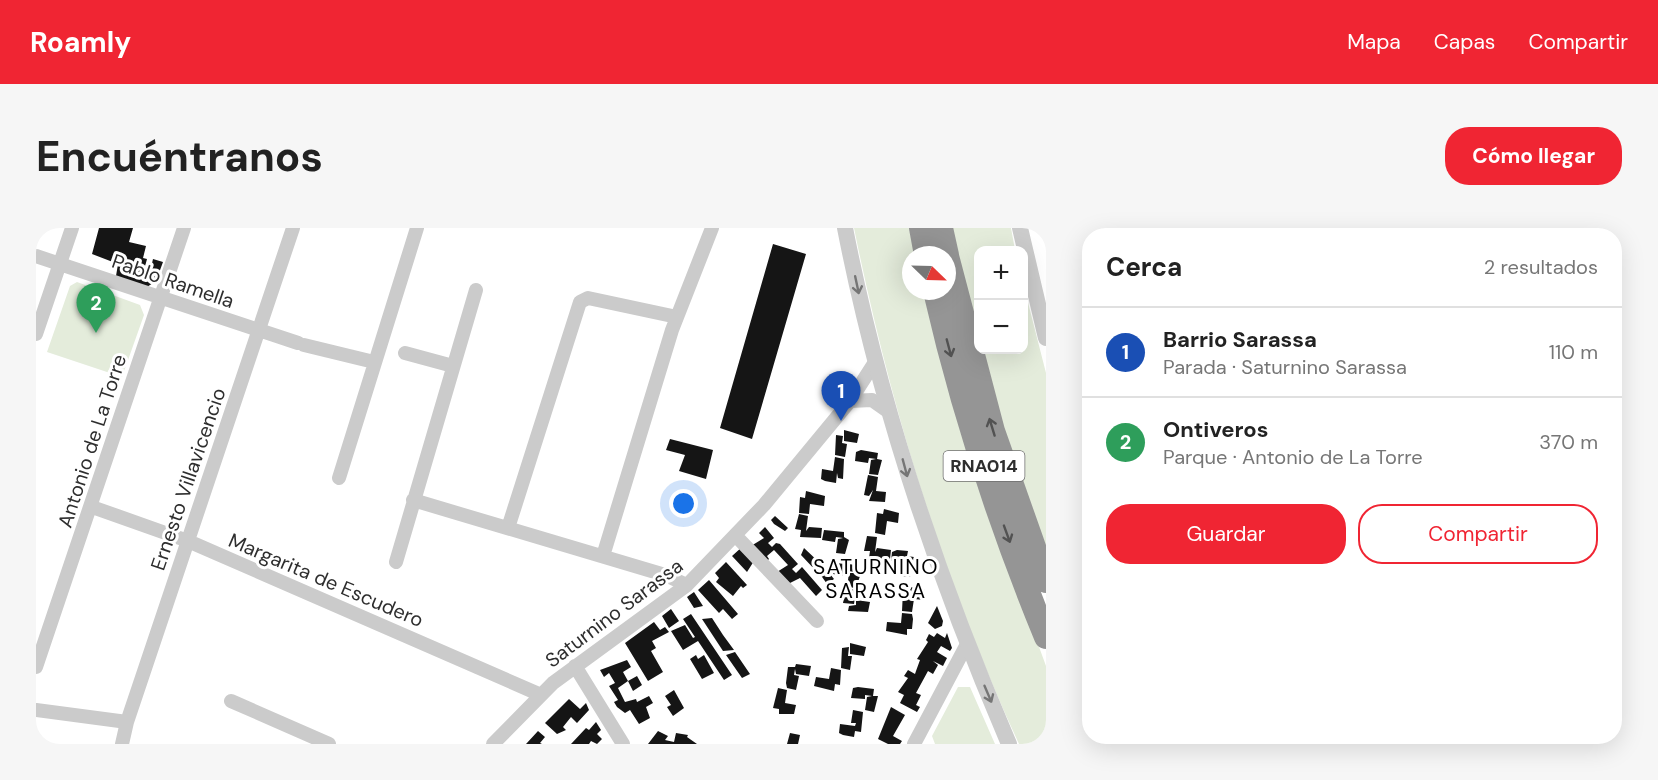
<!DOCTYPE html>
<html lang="es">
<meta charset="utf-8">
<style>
:root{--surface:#fff;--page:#f6f6f6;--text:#222;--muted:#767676;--line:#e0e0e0;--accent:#f02533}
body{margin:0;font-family:"DM Sans",sans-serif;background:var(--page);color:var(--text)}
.controls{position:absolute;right:18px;top:18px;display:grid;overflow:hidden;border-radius:12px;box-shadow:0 6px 24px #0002}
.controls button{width:54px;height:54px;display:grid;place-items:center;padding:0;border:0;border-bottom:2px solid var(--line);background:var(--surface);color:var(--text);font:30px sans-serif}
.compass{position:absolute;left:866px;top:18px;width:54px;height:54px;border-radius:50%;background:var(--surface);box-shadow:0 6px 24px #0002;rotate:113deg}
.you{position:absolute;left:648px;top:276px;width:21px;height:21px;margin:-15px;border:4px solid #fff;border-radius:50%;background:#1a73e8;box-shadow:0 0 0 9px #1a73e833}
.badge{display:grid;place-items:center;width:39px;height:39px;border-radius:50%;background:var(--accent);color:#fff;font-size:20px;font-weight:700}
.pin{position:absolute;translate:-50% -50px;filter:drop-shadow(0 2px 3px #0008)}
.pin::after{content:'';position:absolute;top:32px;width:21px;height:18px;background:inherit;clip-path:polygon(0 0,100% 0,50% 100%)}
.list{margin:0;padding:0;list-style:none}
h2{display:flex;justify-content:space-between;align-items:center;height:78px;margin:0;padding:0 24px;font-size:26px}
h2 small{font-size:20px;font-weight:400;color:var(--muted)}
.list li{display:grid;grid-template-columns:39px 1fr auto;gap:18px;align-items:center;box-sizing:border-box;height:90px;padding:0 24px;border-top:2px solid var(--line)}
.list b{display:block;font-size:22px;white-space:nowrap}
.list p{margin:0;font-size:20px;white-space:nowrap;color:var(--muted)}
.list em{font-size:20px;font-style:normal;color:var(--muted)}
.actions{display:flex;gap:12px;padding:18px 24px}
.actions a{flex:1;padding:14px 0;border:2px solid var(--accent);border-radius:24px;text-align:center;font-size:21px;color:var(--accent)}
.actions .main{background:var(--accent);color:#fff}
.map{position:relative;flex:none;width:1010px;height:516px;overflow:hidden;border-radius:24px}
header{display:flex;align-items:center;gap:36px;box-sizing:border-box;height:84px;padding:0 30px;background:var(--accent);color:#fff}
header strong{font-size:28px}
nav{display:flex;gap:33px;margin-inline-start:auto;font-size:21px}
.intro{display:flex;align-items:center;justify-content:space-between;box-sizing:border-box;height:144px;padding:0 36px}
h1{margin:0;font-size:42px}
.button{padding:15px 27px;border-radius:24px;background:var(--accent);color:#fff;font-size:21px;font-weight:700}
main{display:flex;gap:36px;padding:0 36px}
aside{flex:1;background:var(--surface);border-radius:24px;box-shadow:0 6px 24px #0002}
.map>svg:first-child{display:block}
.green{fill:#e4ecdb}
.building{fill:#151515}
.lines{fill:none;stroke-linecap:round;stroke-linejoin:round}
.minor{stroke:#cbcbcb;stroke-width:14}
.tertiary{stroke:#cbcbcb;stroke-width:16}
.motorway{stroke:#959595;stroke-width:24}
.oneway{stroke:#757575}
.oneway2{stroke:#525252}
.labels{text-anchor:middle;stroke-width:6;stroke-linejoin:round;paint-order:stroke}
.shield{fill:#fff;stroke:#6d6d6d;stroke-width:1.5}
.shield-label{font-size:18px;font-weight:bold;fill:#2e2e2e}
.street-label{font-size:20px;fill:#2e2e2e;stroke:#fff}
.neighbourhood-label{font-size:21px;letter-spacing:1.5px;fill:#000;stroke:#fff}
</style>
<header>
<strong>Roamly</strong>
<nav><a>Mapa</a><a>Capas</a><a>Compartir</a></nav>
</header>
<div class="intro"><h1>Encuéntranos</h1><a class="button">Cómo llegar</a></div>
<main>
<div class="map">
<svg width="1010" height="516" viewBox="0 0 1010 516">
<rect width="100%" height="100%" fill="#fff"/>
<!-- green -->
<path class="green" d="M818,0H873L879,27H875V63H887L925,205L1010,438V516H983C907,352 854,177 818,0Z
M915,0H975L979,22H942V115Z
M41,54L104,77L108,87L86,149L11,124L34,58Z
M988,59L1010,145V318L974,224L944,122H987Z
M922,459H934L959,516H899L896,508Z"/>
<!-- building -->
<path class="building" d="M63,0H97L93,14L110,18L107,30L111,31L107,46L113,48L117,31L127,34L120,53L111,59L80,48L82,36L56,26Z
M737,16L770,26L716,211L684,200Z
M808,202L823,206L821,215L808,213Z
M800,207L807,208L806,215L811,216L809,229L799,227Z
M634,211L677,222L670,251L643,243L649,227L630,222Z
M825,222L842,225L841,231L846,232L842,247L833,246L835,232L840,231L833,230L832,235L819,233L820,224Z
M799,229L808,231L807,251L802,250L801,245L800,255L789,253L785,251L786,241L797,243Z
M832,247L842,249L840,263L850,264L849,274L833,273L837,262L833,268L828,267Z
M770,263L789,268L788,278L774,276L773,286L763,285L764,269L769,270Z
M848,281L863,285L862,295L851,293L849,307L839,305L841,285L847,286Z
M763,286L772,288L770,303L773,299L786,300L785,310L764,309L765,302L759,301Z
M739,288L752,300L749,303L738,296L735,292Z
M729,299L738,310L732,315L736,319L740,315L744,316L762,336L756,341L760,345L766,339L786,362L780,368L764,350L752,356L741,344L752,337L738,322L731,328L733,331L730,334L715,318L728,310L723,305Z
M788,302L808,304V309L813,312L809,326L800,325L802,311L807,310L800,309L799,314L786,312Z
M831,308L841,309L839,324L841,320L855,322L854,331L833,330L834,323H828Z
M706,319L718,333L711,344L696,328Z
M768,320L786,337L781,344L765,327Z
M861,322L872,323L871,328L878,329L874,349L864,348L866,334L855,333L856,324Z
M690,334L711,357L707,360L705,358L697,368L680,354L683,350L679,345Z
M804,335L820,337L819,344L812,343L811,348L797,346L799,336Z
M790,341L798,351L791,356L784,346Z
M813,345H825L820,360L811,359Z
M673,352L702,386L696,391L687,381L683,385L662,362Z
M874,359L889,362L888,372L878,371L876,384L866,383L867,363H874Z
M810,360L820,362L818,376L807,375Z
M658,364L667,378L658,380L651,369Z
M820,372L834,374L832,384L812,383L813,378L820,377Z
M901,378L907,393L906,398L899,401L892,395Z
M635,381L643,393L633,400L626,388Z
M866,385L876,386L877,391L876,401H871V407L850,403L851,394L865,395Z
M655,386L696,447L688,452L662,413L647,422L635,403L649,397L657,410L659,409L647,391Z
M676,390L687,407L698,422L687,423L666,391Z
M618,394L624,402L629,399L633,404L616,413L620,420L615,423L627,444L612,453L589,415Z
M901,405L909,410L911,405L916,420L914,423L905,418L901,424L911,430L907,438L897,433L902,437L897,446L892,443L880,465L885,467L880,477L884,479L881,484L864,475L868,467L862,464L872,450L868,448L872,442L879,446L880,443L884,432L881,431L892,414L890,412L893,406L898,409Z
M814,415L830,419L828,428L814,426Z
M813,419L812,428H816L814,442L805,440L806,420Z
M699,424L714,446L706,450L690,427Z
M660,427L662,431L668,427L678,445L666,451L654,431Z
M591,432L595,439L587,444L592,453L582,460L589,474L600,471L601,474L613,468L617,475L610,479L614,490L603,496L594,482L589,485L581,479L578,474L582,472L573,458L579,455L573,445L568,449L564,442Z
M760,436L775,438L773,448L760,446L759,441L758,447L763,448L760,462L751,460L750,455L752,439H759Z
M795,440L805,442L804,457L799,456L798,463L778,458L780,449L793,451Z
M601,448L606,457L597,463L592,453Z
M822,459L838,461L837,468H842L838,484L829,482L831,469L836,468L829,467V471L815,470L817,460Z
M742,460L751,462L749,475L760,477L758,486H743V481L737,480Z
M638,462L648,480L637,488L631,479L635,477L629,468Z
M533,471L544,481L550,475L553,482L541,495L535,489L527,499L530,502L521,506L509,495Z
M855,479L869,487L857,508L866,513L864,516H852L842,511Z
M817,482L827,484L825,504L819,503L818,509L807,507L803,505L804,496L819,498L820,495H815Z
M560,494L565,502L561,506L566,511L561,516L555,513L553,516H535L550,500L553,502Z
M502,503L509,509L504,515L506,516H490Z
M622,503L632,508L629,512L638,514L640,505L652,507L651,509L661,516H612Z
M754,505L764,507L762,516H751Z"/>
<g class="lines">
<!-- minor -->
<path class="minor" d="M0,28L262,115
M0,106L36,0
M268,117L338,134
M369,125L417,138
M814,173L836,172L853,184
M303,250L381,0
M377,272L629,347L651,357
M56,279L152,313L505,467
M472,300L544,74L552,70L641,89
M699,307L781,393
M567,328L636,102L676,0
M360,334L440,62
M539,438L587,516
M0,439L148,0
M195,473L293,516
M0,482L91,494
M86,516L91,494L257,0
M457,516L517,455L651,357L728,277L814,173L839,134
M878,516L931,416"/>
<!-- tertiary -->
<path class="tertiary" d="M809,0C844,179 901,349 973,516
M984,0L1010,110"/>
<!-- motorway -->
<path class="motorway" d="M885,0L890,27
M905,0L911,27
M911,28L957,203L1010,353
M899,63C926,181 964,297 1010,409"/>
</g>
<!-- one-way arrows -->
<defs><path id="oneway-shaft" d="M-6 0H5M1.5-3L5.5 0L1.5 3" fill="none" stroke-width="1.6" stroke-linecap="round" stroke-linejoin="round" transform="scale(1.5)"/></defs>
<g class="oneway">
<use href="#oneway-shaft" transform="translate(821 57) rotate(78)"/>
<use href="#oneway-shaft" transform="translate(869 240) rotate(75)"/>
<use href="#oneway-shaft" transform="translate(952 466) rotate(67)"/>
</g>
<g class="oneway2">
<use href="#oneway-shaft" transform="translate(913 120) rotate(75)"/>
<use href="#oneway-shaft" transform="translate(956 199) rotate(-107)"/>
<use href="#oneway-shaft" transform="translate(971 306) rotate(70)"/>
</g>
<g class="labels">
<!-- shield labels -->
<rect class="shield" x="907.5" y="223" width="81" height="30" rx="4.5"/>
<g class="shield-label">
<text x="948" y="244">RNA014</text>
</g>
<!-- street labels -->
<g class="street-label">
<text transform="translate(137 53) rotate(19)" y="7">Pablo Ramella</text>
<text transform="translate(56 213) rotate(-72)" y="7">Antonio de La Torre</text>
<text transform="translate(152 251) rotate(-71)" y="7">Ernesto Villavicencio</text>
<text transform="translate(290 352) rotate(23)" y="7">Margarita de Escudero</text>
<text transform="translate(578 385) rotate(-37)" y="7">Saturnino Sarassa</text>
</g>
<!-- neighbourhood labels -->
<g class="neighbourhood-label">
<text x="840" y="346">SATURNINO<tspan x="840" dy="24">SARASSA</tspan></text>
</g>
</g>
</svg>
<div class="controls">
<button>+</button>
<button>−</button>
</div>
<svg class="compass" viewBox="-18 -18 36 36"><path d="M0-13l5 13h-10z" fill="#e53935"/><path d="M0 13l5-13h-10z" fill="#767676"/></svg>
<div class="you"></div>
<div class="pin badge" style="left:805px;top:193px;background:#1a4fb4">1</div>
<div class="pin badge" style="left:60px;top:105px;background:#2e9e5b">2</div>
</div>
<aside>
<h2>Cerca<small>2 resultados</small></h2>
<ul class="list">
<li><span class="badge" style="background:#1a4fb4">1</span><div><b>Barrio Sarassa</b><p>Parada · Saturnino Sarassa</p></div><em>110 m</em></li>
<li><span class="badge" style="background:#2e9e5b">2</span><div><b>Ontiveros</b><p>Parque · Antonio de La Torre</p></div><em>370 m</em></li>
</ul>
<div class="actions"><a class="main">Guardar</a><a>Compartir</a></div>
</aside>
</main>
